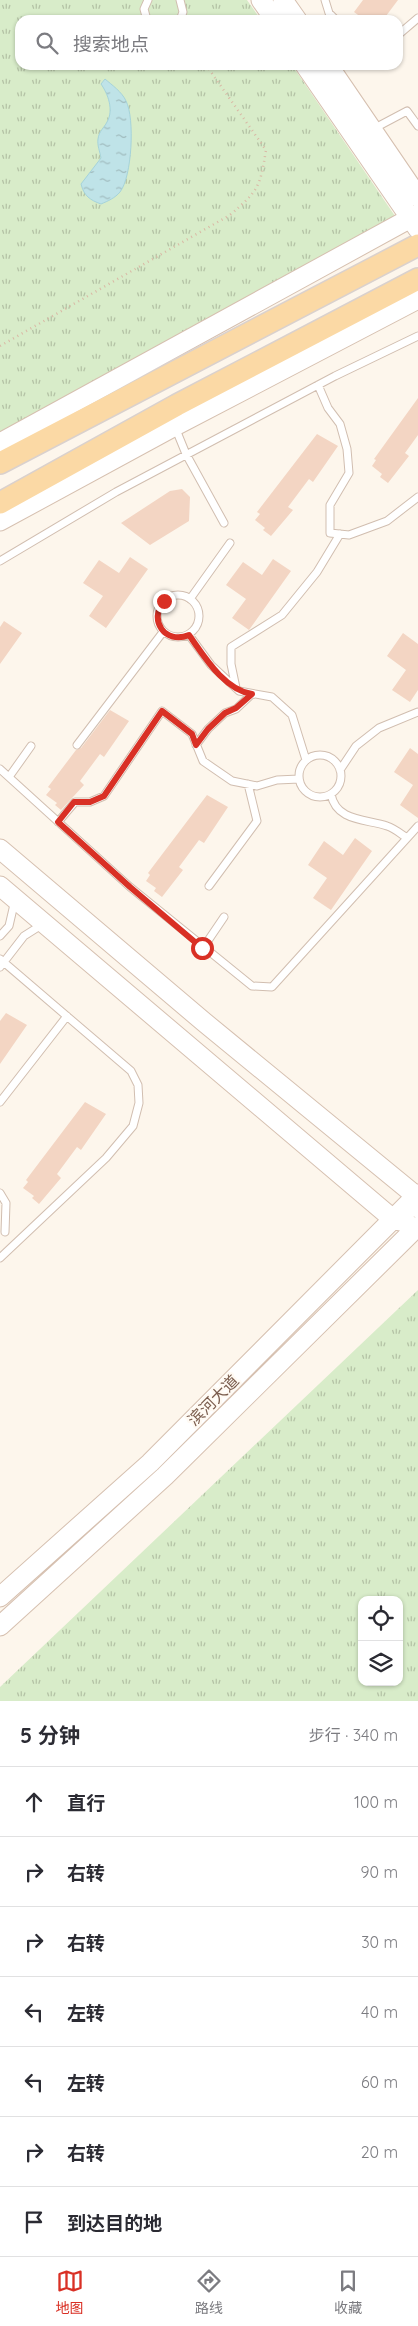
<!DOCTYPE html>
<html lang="zh">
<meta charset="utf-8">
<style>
:root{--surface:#fff;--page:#f7f7f7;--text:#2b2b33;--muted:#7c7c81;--line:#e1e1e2;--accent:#d93025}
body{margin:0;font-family:Quicksand,"Noto Sans SC",sans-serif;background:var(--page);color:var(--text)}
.controls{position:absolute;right:15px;bottom:15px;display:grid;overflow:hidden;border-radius:10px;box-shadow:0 1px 4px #0004}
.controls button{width:45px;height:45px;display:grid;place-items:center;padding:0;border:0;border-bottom:1px solid var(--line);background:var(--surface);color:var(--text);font:25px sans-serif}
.stop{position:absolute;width:15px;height:15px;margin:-11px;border:4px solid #d93025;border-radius:50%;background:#fff}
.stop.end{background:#d93025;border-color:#fff;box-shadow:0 1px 5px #0008}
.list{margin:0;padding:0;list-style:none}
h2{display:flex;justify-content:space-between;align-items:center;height:65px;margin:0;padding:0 20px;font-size:21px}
h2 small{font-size:16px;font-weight:400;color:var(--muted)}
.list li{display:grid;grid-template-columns:32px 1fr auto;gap:15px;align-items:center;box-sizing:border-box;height:70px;padding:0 20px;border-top:1px solid var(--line)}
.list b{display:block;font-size:19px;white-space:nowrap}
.list em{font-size:16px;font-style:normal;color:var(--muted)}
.icon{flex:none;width:28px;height:28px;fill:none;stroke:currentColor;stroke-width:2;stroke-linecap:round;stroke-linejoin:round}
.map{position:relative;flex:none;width:418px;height:1701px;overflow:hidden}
.search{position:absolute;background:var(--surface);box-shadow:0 1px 4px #0004;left:15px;right:15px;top:15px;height:55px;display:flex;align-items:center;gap:12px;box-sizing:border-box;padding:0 18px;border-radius:15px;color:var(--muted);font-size:19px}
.sheet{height:555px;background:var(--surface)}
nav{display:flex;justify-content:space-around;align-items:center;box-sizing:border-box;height:70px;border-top:1px solid var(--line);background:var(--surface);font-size:14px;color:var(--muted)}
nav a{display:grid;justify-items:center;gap:2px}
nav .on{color:var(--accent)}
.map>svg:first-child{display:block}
.park{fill:url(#park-tufts);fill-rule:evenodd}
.water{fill:url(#water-ripples);stroke:#a5d3da}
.building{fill:#f3d5c3}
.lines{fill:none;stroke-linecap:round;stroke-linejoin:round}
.lane-casing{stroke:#d1beb0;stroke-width:9}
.secondary-casing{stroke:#d6c0b0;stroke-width:21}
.primary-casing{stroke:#dad1cd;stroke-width:24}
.path{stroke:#d9b8a5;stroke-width:2.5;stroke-dasharray:1 4;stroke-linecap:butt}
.lane{stroke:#fff;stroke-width:7}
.secondary{stroke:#fff;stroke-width:19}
.primary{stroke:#fbd9a5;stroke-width:21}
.route{stroke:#d93025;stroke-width:6}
.labels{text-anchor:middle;stroke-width:4.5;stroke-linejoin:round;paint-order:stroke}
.street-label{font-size:16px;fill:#7a5c4d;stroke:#fffaf3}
</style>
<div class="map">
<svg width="418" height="1701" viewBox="0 0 418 1701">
<defs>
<pattern id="park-tufts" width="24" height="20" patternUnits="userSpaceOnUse" patternTransform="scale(1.25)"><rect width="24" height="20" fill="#d8ecc9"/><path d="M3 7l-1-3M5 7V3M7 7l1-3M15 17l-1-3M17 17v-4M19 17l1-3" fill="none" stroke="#b4c2a5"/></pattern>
<pattern id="water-ripples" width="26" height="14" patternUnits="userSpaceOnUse" patternTransform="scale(1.25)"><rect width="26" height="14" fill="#bfe3e8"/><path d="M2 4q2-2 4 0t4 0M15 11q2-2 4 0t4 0" fill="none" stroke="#a0bbbe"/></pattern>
</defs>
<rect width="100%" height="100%" fill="#fdf6ec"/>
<!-- park -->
<path class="park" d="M0,0H247L261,20H20V65H292L395,216L0,433Z
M418,1290V1701H0V1687ZM362,1600H399V1682H362Z"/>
<!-- water -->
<path class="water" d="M105,79C112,85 122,92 126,101C135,118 132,177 120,192C115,198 108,201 101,204C90,200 84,196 81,184L101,158C100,152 97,145 98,139C99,131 104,128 107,122C114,110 108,94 101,84Z"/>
<!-- building -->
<path class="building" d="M363,0H398L383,20H365L354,12Z
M418,398V435L405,453L409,456L388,483L380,477L382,474L372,466L376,460L374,459Z
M317,434L338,446L313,482L309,479L288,507L293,510L271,536L263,530L265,528L255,520L260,514L257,512Z
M182,489L190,497L189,521L150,545L121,523L170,491Z
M130,557L148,569L106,628L89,616L103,596L83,583L99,560L119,573Z
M273,559L291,571L249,630L232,618L246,599L226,585L243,562L262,575Z
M4,621L22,633L0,664V627Z
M403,633L418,644V690L410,702L392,690L406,670L387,656Z
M110,710L129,721L104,757L100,754L80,781L84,785L61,810L55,805L57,803L46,795L51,789L48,787L76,750L81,748Z
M410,748L418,754V818L400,805L413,785L394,772Z
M207,795L228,807L204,843L199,840L179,867L183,870L162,897L154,891L156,888L146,881L150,875L148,873Z
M355,838L372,851L331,910L313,898L327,878L308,865L324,841L343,855Z
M6,1013L27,1025L0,1064V1021Z
M85,1102L106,1114L81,1150L77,1147L57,1174L61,1178L39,1204L32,1198L34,1196L23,1188L28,1182L26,1180Z"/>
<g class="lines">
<!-- lane casing -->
<g class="lane-casing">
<path id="lane" d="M180,0L183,12L180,20
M325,0L329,13L336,20
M147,20L144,9L148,0
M398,35L418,18
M373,129L407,111L418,126
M318,385L328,408L340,424L347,449L349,473L330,505V533L349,535L387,521L418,497
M175,427L186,454L224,523
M0,561L116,492L335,376L418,336
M157 616a21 21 0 1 1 42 0a21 21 0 1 1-42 0Z
M190,599L230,543
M189,635L211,665L239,691L272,697L292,715L306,760
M236,688L231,664V647L282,615L317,572L340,534
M77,745L163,632
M196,745L208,729L225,713L236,709L252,694
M299 776a21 21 0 1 1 42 0a21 21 0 1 1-42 0Z
M0,769L130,887L252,986L272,987L418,826
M340,770L356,746L379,728L418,712
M9,777L31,746
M331,794C336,822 367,819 387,826C394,828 401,834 407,838
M58,822L75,802H90L104,796L162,711L192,734L203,761L232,781L257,786L277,780L299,779
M209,886L257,821L248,784
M0,936L9,926L15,900
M203,948L224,917
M0,959L131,1071L138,1085L139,1103L133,1126L106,1158L0,1258
M0,967L24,936L43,924
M0,1102L67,1016
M0,1193L6,1203L5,1232"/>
</g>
<!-- secondary casing -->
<g class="secondary-casing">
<path id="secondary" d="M261,0L275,20
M283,0L297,20
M305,65L418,229
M328,65L418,197
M0,443L418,214
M0,521L175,426L418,299
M0,849L204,1022L416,1196L418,1208
M0,886L394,1220L406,1222
M0,1597L150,1463L418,1194
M0,1626L165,1476L418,1226"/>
</g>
<!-- primary casing -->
<g class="primary-casing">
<path id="primary" d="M0,463L418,245
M0,503L177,405L418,279"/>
</g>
<!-- path -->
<path class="path" d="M0,346L230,215C259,190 260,187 266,150L206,65"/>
<!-- lane -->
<use href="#lane" class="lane"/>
<!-- secondary -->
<use href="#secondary" class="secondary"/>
<!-- primary -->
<use href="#primary" class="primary"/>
</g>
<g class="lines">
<!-- route -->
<path class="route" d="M164,601C148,620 165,645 189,635C204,656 224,690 252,694L236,708L225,713L208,729L196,745L192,734L162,711L104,796L90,802H74L58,822L130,887L202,948"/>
</g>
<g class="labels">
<!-- street labels -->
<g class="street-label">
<text transform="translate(213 1400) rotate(-45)" y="6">滨河大道</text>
</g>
</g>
</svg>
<div class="controls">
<button><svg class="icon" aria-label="locate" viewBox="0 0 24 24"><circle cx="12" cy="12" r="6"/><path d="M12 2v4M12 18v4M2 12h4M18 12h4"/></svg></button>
<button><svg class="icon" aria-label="layers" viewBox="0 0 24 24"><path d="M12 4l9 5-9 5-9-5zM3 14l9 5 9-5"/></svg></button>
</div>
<div class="stop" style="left:202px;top:948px"></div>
<div class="stop end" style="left:164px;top:601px"></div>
<div class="search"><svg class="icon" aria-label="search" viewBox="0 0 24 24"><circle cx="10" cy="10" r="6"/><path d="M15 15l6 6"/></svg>搜索地点</div>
</div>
<section class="sheet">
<h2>5 分钟<small>步行 · 340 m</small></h2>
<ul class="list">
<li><svg class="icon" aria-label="ahead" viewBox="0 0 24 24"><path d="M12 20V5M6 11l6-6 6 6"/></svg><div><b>直行</b></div><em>100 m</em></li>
<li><svg class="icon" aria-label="right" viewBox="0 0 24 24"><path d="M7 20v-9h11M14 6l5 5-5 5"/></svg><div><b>右转</b></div><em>90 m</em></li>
<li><svg class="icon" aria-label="right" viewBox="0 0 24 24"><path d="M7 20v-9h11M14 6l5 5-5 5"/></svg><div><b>右转</b></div><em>30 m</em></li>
<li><svg class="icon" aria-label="left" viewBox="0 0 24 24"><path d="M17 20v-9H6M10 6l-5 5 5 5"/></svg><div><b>左转</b></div><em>40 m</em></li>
<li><svg class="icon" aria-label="left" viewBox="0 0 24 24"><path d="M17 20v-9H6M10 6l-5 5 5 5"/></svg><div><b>左转</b></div><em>60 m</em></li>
<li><svg class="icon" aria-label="right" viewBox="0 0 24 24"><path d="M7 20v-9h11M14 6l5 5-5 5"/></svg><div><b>右转</b></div><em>20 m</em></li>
<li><svg class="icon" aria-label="arrive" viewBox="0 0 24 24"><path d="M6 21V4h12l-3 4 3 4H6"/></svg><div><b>到达目的地</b></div></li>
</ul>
</section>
<nav>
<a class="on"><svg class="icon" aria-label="map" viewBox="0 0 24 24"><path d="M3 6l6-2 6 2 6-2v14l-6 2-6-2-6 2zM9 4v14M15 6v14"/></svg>地图</a>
<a><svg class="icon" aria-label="directions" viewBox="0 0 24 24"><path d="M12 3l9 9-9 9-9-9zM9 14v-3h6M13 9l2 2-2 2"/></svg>路线</a>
<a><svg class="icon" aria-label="saved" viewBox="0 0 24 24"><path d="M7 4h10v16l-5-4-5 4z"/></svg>收藏</a>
</nav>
